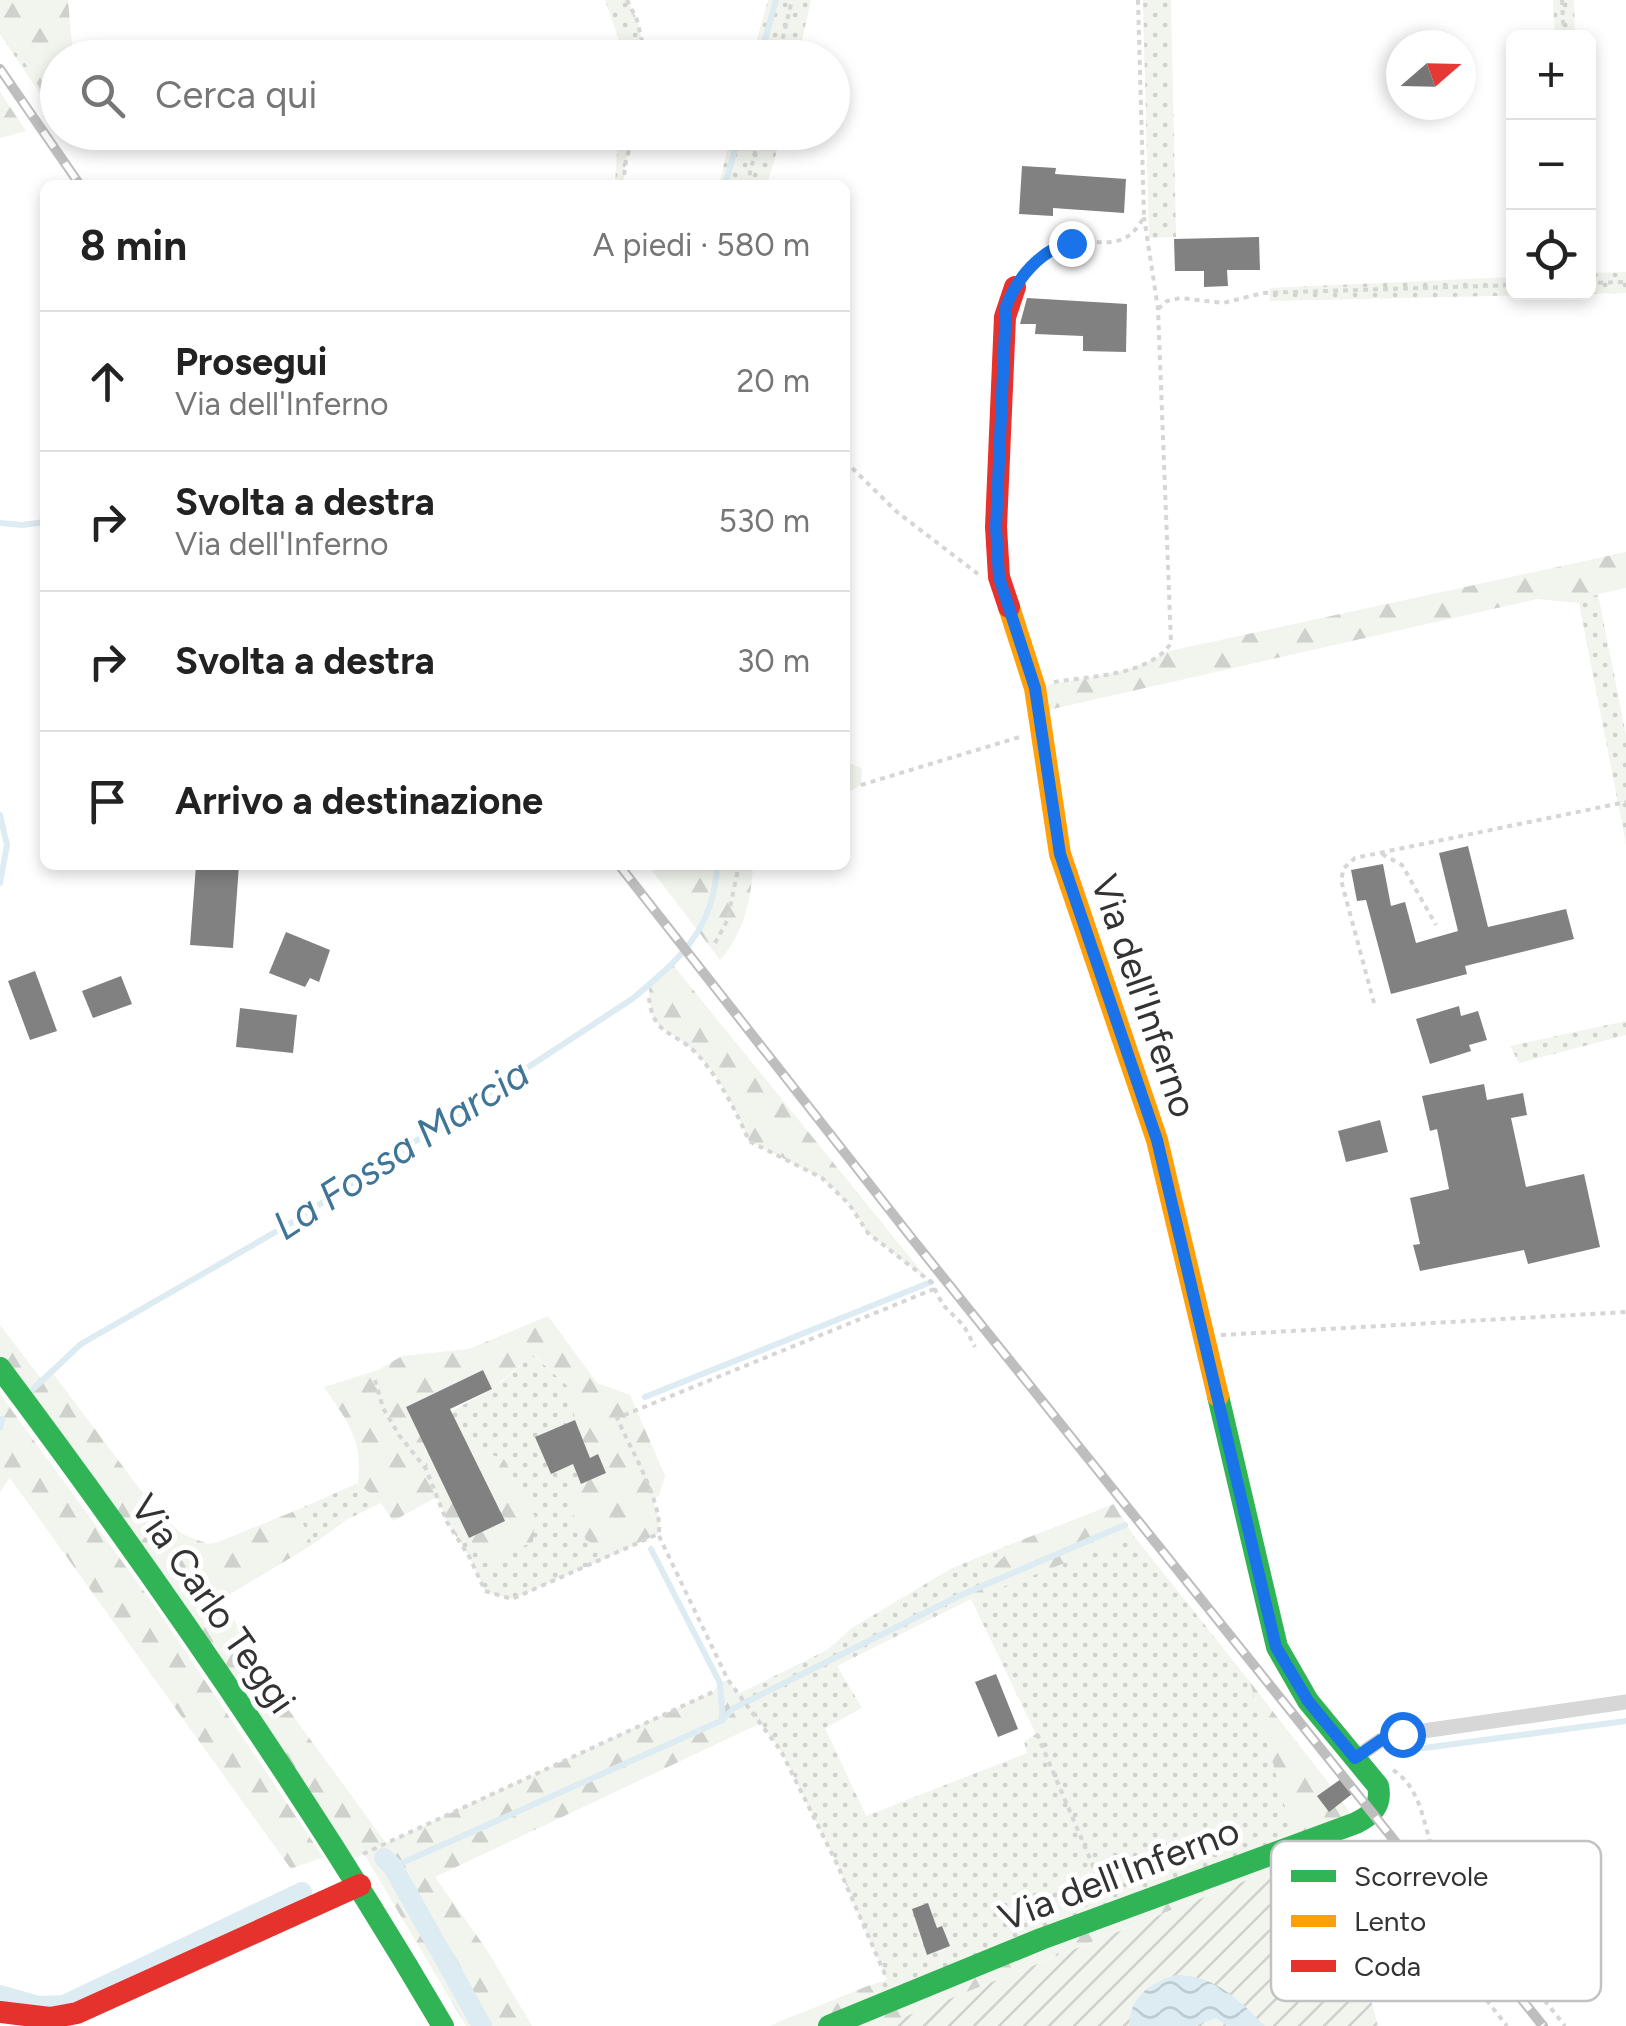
<!DOCTYPE html>
<html lang="it">
<meta charset="utf-8">
<style>
:root{--surface:#fff;--page:#f2f2f2;--text:#222;--muted:#767676;--line:#e0e0e0}
body{margin:0;font-family:Figtree,sans-serif;background:var(--page);color:var(--text)}
.controls{position:absolute;right:30px;top:30px;display:grid;overflow:hidden;border-radius:15px;box-shadow:0 5px 15px #0003}
.controls button{width:90px;height:90px;display:grid;place-items:center;padding:0;border:0;border-bottom:2px solid var(--line);background:var(--surface);color:var(--text);font:50px sans-serif}
.compass{position:absolute;left:1386px;top:30px;width:90px;height:90px;border-radius:50%;background:var(--surface);box-shadow:0 5px 15px #0003;rotate:70deg}
.stop{position:absolute;width:30px;height:30px;margin:-22px;border:8px solid #1a73e8;border-radius:50%;background:#fff}
.stop.end{background:#1a73e8;border-color:#fff;box-shadow:0 2px 10px #0008}
.list{margin:0;padding:0;list-style:none}
h2{display:flex;justify-content:space-between;align-items:center;height:130px;margin:0;padding:0 40px;font-size:42px}
h2 small{font-size:32px;font-weight:400;color:var(--muted)}
.list li{display:grid;grid-template-columns:65px 1fr auto;gap:30px;align-items:center;box-sizing:border-box;height:140px;padding:0 40px;border-top:2px solid var(--line)}
.list b{display:block;font-size:38px;white-space:nowrap}
.list p{margin:0;font-size:32px;white-space:nowrap;color:var(--muted)}
.list em{font-size:32px;font-style:normal;color:var(--muted)}
.icon{flex:none;width:55px;height:55px;fill:none;stroke:currentColor;stroke-width:2;stroke-linecap:round;stroke-linejoin:round}
.map{position:relative;flex:none;width:1626px;height:2026px;overflow:hidden}
.search{position:absolute;background:var(--surface);box-shadow:0 5px 15px #0003;left:40px;top:40px;width:810px;height:110px;display:flex;align-items:center;gap:25px;box-sizing:border-box;padding:0 35px;border-radius:55px;color:var(--muted);font-size:38px}
.panel{position:absolute;background:var(--surface);box-shadow:0 5px 15px #0003;left:40px;top:180px;width:810px;height:690px;border-radius:15px}
.map>svg:first-child{display:block}
.grass{fill:url(#grass-dots);fill-rule:evenodd}
.forest{fill:url(#forest-firs)}
.garden{fill:url(#garden-furrows)}
.water{fill:url(#water-waves)}
.lines{fill:none;stroke-linecap:round;stroke-linejoin:round}
.stream{stroke:#ddebf3;stroke-width:6}
.canal{stroke:#ddebf3;stroke-width:20}
.building{fill:#818181}
.path{stroke:#d6d6d6;stroke-width:4;stroke-dasharray:5 5;stroke-linecap:butt}
.street{stroke:#d7d7d7;stroke-width:15}
.fast{stroke:#30b455;stroke-width:22}
.slow{stroke:#ff9f0a;stroke-width:22}
.jam{stroke:#e5322d;stroke-width:22}
.rail-casing{stroke:#bebebe;stroke-width:10}
.rail{stroke:#fff;stroke-width:6;stroke-dasharray:19;stroke-linecap:butt}
.route{stroke:#1a73e8;stroke-width:12}
.labels{text-anchor:middle;stroke-width:10;stroke-linejoin:round;paint-order:stroke}
.street-label{font-size:38px;fill:#333;stroke:#fff}
.water-label{font-size:40px;font-style:italic;fill:#3f7597;stroke:#fff}
.key{fill:#fff;stroke:#c2c2c2;stroke-width:2.5}
.key-label{font-size:28px;fill:#333}
</style>
<div class="map">
<svg width="1626" height="2026" viewBox="0 0 1626 2026">
<defs>
<pattern id="grass-dots" width="8" height="8" patternUnits="userSpaceOnUse" patternTransform="scale(2.5)"><rect width="8" height="8" fill="#f1f5ed"/><path d="M2 2h.1M6 6h.1" fill="none" stroke="#cfd2cc" stroke-width="1.8" stroke-linecap="round"/></pattern>
<pattern id="forest-firs" width="22" height="20" patternUnits="userSpaceOnUse" patternTransform="scale(2.5)"><rect width="22" height="20" fill="#f1f5ed"/><path d="M5 1l3.5 6h-7zM16 11l3.5 6h-7z" fill="#cfd2cc"/></pattern>
<pattern id="garden-furrows" width="10" height="10" patternUnits="userSpaceOnUse" patternTransform="scale(2.5)"><rect width="10" height="10" fill="#f1f5ed"/><path d="M-1 1l2-2M0 10L10 0M9 11l2-2" fill="none" stroke="#cfd2cc"/></pattern>
<pattern id="water-waves" width="16" height="10" patternUnits="userSpaceOnUse" patternTransform="scale(2.5)"><rect width="16" height="10" fill="#ddebf3"/><path d="M0 5q4-4 8 0t8 0" fill="none" stroke="#becad1"/></pattern>
</defs>
<rect width="100%" height="100%" fill="#fff"/>
<!-- grass -->
<path class="grass" d="M605,0H627L637,20L646,57H625Z
M768,0H811L798,57H752Z
M1143,0H1171L1176,237L1149,238Z
M1553,0H1574L1575,37H1555Z
M0,20L57,118V119L0,34Z
M618,133H635L626,160L623,185H615Z
M731,133H782L767,185H719Z
M1626,272V293L1270,301V288L1513,277L1514,292H1588L1589,273Z
M1598,594L1626,735V844L1579,603Z
M1626,1021V1035L1519,1063L1510,1046Z
M532,1354L572,1390L575,1420L536,1438L551,1473L573,1464L581,1484L561,1488L586,1539L613,1555L512,1599L485,1591L470,1558L447,1522L469,1538L485,1563L504,1459L470,1448L426,1469C423,1417 453,1412 490,1390C505,1381 519,1366 532,1354Z
M358,1483L381,1503L348,1519L312,1545L297,1510Z
M1134,1536L1250,1682L1296,1845L895,1999L870,1985L887,1980L837,1864L781,1751L738,1694L827,1650L852,1628L952,1568L1019,1541L971,1591L972,1598ZM971,1599L1036,1734L1024,1742L1027,1753L866,1816L825,1728L862,1708L837,1666Z"/>
<!-- forest -->
<path class="forest" d="M0,0H68L73,57L58,58L57,118L0,20Z
M0,92L26,131L0,138Z
M1626,552V588L1598,594L1579,603L1537,599L1039,712L1035,688C1079,676 1126,678 1165,652Z
M845,762L862,768L861,785L845,794Z
M648,865H753C751,901 744,933 720,960Z
M673,965L930,1282H931L868,1233L849,1204L822,1178L749,1141C737,1112 719,1074 695,1052C665,1023 649,1037 649,985Z
M548,1316L597,1383L630,1395L665,1476L659,1496L652,1499L660,1520L658,1534L613,1555L586,1540L560,1488L581,1484L606,1473L598,1455L590,1458L575,1420L572,1390L533,1354L492,1389L483,1370L406,1407L425,1446L426,1468L434,1465L504,1521L470,1448L504,1459L535,1517L533,1542L485,1563L469,1538L447,1522L437,1497L393,1521L381,1503L358,1483C363,1438 348,1423 324,1387L378,1370L402,1356L469,1349Z
M0,1325L42,1380L52,1372L154,1508L182,1534L208,1544L218,1542L297,1510L312,1545L222,1599L277,1694L386,1843L714,1691L720,1683L728,1680L761,1723L435,1877L487,1950L532,2026H466L364,1854L345,1862L0,1368Z
M0,1394L159,1612L323,1857L291,1869L10,1478L0,1492Z
M1114,1504L1134,1536L972,1599L970,1591L1019,1541Z
M1250,1682L1331,1786L1318,1796L1328,1811L1342,1801L1356,1823L1297,1844L1299,1859L882,2026H769L870,1985L896,1998L1296,1845Z"/>
<!-- garden -->
<path class="garden" d="M1317,1852L1356,1944L1378,2026H882Z"/>
<!-- water -->
<path class="water" d="M1176,1975C1215,1975 1239,2000 1265,2026H1227L1216,2018L1195,2026H1129C1130,1996 1150,1983 1176,1975Z"/>
<g class="lines">
<!-- stream -->
<path class="stream" d="M760,58L776,0
M725,185L740,132
M0,523L22,525L45,522
M0,815L7,845L0,883
M33,1389L81,1344L291,1223L632,999C678,961 715,929 717,865
M645,1397L931,1282
M0,1428L2,1419
M723,1719L734,1708L959,1596L1125,1525
M1387,1748H1424L1626,1721
M393,1867L723,1720L720,1683L651,1549"/>
<!-- canal -->
<path class="canal" d="M384,1858L393,1867L482,2026
M0,1995L39,2006L64,2005L302,1892"/>
</g>
<!-- building -->
<path class="building" d="M1022,166L1056,168L1055,174L1126,179L1124,213L1053,208V216L1019,214Z
M1259,237L1260,270H1227L1228,286L1204,287V271H1175L1174,239Z
M1027,298L1127,304L1126,352L1083,351V336L1035,334L1036,324H1020Z
M1468,846L1488,927L1566,909L1574,939L1465,966L1467,974L1391,994L1366,900L1357,901L1351,870L1383,864L1391,906L1405,902L1416,943L1458,931L1439,853Z
M196,865H239L233,948L190,945Z
M286,932L330,950L319,982L310,978L305,987L269,973Z
M35,971L57,1031L30,1040L8,981Z
M121,976L132,1004L93,1018L82,991Z
M1459,1006L1461,1016L1478,1011L1487,1040L1469,1045L1471,1051L1430,1064L1416,1019Z
M240,1008L297,1015L293,1053L236,1047Z
M1484,1084L1487,1100L1523,1093L1527,1115L1511,1118L1526,1187L1584,1174L1600,1247L1528,1264L1524,1250L1420,1271L1413,1245L1420,1244L1410,1198L1449,1189L1437,1129L1430,1131L1422,1096Z
M1380,1120L1388,1152L1346,1162L1338,1131Z
M483,1370L492,1389L450,1409L505,1521L469,1538L406,1407Z
M575,1420L590,1458L598,1454L606,1473L581,1484L573,1464L551,1474L535,1437Z
M996,1674L1018,1729L998,1737L975,1682Z
M1341,1779L1352,1794L1329,1812L1317,1796Z
M928,1903L937,1928L942,1926L950,1946L927,1955L912,1909Z"/>
<g class="lines">
<!-- path -->
<path class="path" d="M627,0L637,20L646,58
M1562,0L1564,38
M778,58L792,0
M623,185L626,160L635,132
M747,185L760,132
M1026,272C1037,262 1051,248 1066,244C1098,235 1122,257 1144,217L1138,0
M1588,283L1626,282
M1158,309L1167,301L1180,298L1223,303L1263,293L1514,285
M845,461L897,512L978,574
M1054,682C1089,676 1150,676 1171,643L1158,309L1144,217
M861,785L1023,736
M1382,854L1402,865L1436,925
M715,943L727,921L739,865
M649,998C653,1037 676,1031 697,1054C720,1079 736,1111 749,1141L822,1178L849,1204L868,1233L931,1282L943,1305L964,1326L975,1347
M1374,1003L1341,880L1344,868L1355,858L1626,802
M1221,1335L1626,1312
M375,1380L383,1408L399,1435L426,1469L447,1522L470,1558L485,1591L512,1599L658,1534L728,1680L781,1751L837,1864L887,1979
M659,1532C662,1501 630,1448 617,1418L934,1289
M1037,1734L1105,1894
M1393,1770C1427,1792 1423,1838 1441,1871L1565,2026
M363,1854L715,1691
M1412,1906L1507,2026
M1329,1990L1430,1986"/>
<!-- street -->
<path class="street" d="M1355,1758L1381,1740L1402,1734L1626,1702"/>
<!-- fast -->
<path class="fast" d="M0,1368C159,1580 309,1798 443,2026
M829,2026L1041,1939L1356,1823C1373,1815 1382,1805 1378,1786L1308,1701L1277,1647L1218,1396"/>
<!-- slow -->
<path class="slow" d="M1009,607L1035,688L1060,854L1157,1140L1218,1396"/>
<!-- jam -->
<path class="jam" d="M1009,607L999,577L996,527L1005,317L1015,287
M0,2012L50,2018L77,2013L360,1885"/>
<!-- rail casing -->
<g class="rail-casing">
<path id="rail" d="M0,69L80,185
M619,865L914,1241L1543,2026"/>
</g>
<!-- rail -->
<use href="#rail" class="rail"/>
</g>
<g class="lines">
<!-- route -->
<path class="route" d="M1071,243C1041,249 1016,279 1006,307L996,527L999,577L1035,688L1060,854L1157,1140L1276,1647L1308,1701L1355,1758L1381,1740L1402,1734"/>
</g>
<g class="labels">
<!-- street labels -->
<g class="street-label">
<text transform="translate(1144 996) rotate(71)" y="13">Via dell'Inferno</text>
<text transform="translate(213 1604) rotate(55)" y="13">Via Carlo Teggi</text>
<text transform="translate(1119 1874) rotate(-21)" y="13">Via dell'Inferno</text>
</g>
<!-- water labels -->
<g class="water-label">
<text transform="translate(401 1149) rotate(-33)" y="14">La Fossa Marcia</text>
</g>
</g>
<!-- legend -->
<rect x="1271" y="1841" width="330" height="160" rx="15" class="key"/>
<rect x="1291" y="1870" width="45" height="12" fill="#30b455"/>
<rect x="1291" y="1915" width="45" height="12" fill="#ff9f0a"/>
<rect x="1291" y="1960" width="45" height="12" fill="#e5322d"/>
<g class="key-label">
<text x="1354" y="1886">Scorrevole</text>
<text x="1354" y="1931">Lento</text>
<text x="1354" y="1976">Coda</text>
</g>
</svg>
<div class="controls">
<button>+</button>
<button>−</button>
<button><svg class="icon" aria-label="locate" viewBox="0 0 24 24"><circle cx="12" cy="12" r="6"/><path d="M12 2v4M12 18v4M2 12h4M18 12h4"/></svg></button>
</div>
<svg class="compass" viewBox="-18 -18 36 36"><path d="M0-13l5 13h-10z" fill="#e53935"/><path d="M0 13l5-13h-10z" fill="#767676"/></svg>
<div class="stop" style="left:1402px;top:1734px"></div>
<div class="stop end" style="left:1071px;top:243px"></div>
<div class="search"><svg class="icon" aria-label="search" viewBox="0 0 24 24"><circle cx="10" cy="10" r="6"/><path d="M15 15l6 6"/></svg>Cerca qui</div>
<section class="panel">
<h2>8 min<small>A piedi · 580 m</small></h2>
<ul class="list">
<li><svg class="icon" aria-label="ahead" viewBox="0 0 24 24"><path d="M12 20V5M6 11l6-6 6 6"/></svg><div><b>Prosegui</b><p>Via dell'Inferno</p></div><em>20 m</em></li>
<li><svg class="icon" aria-label="right" viewBox="0 0 24 24"><path d="M7 20v-9h11M14 6l5 5-5 5"/></svg><div><b>Svolta a destra</b><p>Via dell'Inferno</p></div><em>530 m</em></li>
<li><svg class="icon" aria-label="right" viewBox="0 0 24 24"><path d="M7 20v-9h11M14 6l5 5-5 5"/></svg><div><b>Svolta a destra</b></div><em>30 m</em></li>
<li><svg class="icon" aria-label="arrive" viewBox="0 0 24 24"><path d="M6 21V4h12l-3 4 3 4H6"/></svg><div><b>Arrivo a destinazione</b></div></li>
</ul>
</section>
</div>
